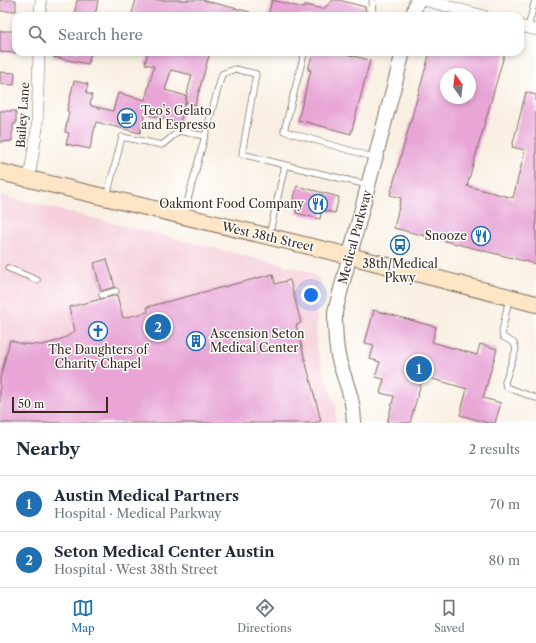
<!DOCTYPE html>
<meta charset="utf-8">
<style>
:root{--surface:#fff;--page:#f2f2f3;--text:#1f2937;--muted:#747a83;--line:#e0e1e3;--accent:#1f6fb2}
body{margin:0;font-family:"Libre Caslon Text",serif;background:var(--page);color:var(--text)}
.compass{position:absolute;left:440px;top:68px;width:36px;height:36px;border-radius:50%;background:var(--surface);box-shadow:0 2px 6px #0003;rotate:346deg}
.scale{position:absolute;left:12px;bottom:10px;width:96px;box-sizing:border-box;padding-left:4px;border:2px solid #3b2a1e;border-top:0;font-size:11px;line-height:14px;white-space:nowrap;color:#3b2a1e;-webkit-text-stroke:3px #fff;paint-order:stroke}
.you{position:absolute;left:311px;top:295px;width:14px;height:14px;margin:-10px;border:3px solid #fff;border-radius:50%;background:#1a73e8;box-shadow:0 0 0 6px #1a73e833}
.badge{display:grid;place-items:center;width:26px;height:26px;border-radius:50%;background:var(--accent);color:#fff;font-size:13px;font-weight:700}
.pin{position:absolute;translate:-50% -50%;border:2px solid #fff;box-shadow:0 1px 4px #0006}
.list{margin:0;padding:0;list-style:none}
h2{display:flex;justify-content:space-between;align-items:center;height:52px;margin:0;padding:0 16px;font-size:17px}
h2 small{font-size:13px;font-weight:400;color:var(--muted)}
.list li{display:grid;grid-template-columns:26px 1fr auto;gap:12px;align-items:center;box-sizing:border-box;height:56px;padding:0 16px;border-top:1px solid var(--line)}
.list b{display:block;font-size:15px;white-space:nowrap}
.list p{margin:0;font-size:13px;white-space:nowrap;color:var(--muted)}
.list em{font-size:13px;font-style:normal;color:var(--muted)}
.icon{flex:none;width:22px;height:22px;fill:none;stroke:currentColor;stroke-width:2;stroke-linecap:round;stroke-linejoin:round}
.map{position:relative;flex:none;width:536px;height:423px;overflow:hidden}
.search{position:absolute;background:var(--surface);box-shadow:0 2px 6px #0003;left:12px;right:12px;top:12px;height:44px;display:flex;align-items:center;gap:10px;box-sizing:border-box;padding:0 14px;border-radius:12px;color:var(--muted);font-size:15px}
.sheet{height:164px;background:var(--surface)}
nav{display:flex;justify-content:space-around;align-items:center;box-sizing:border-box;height:56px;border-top:1px solid var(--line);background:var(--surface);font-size:11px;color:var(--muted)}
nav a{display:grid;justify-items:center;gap:2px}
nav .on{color:var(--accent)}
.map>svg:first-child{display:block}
.built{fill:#f5cfda}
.building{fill:#e8a5d6;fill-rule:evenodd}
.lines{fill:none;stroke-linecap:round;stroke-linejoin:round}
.service-casing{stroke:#7e6f63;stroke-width:7}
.minor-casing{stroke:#7e6f63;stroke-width:12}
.tertiary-casing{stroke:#7e6f63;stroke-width:16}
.secondary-casing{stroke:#7e6f63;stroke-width:18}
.service{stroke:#fff;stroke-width:5.5}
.minor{stroke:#fff;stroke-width:11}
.tertiary{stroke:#fff;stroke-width:14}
.secondary{stroke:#fde5c5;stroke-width:16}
.labels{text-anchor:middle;stroke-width:3;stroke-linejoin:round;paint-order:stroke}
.poi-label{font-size:12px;fill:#3b2a1e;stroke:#fff;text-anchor:start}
.street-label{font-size:12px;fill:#3b2a1e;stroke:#fff}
</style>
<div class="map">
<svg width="536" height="423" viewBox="0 0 536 423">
<rect width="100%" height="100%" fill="#fff"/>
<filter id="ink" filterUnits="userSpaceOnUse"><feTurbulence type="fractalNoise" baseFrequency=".025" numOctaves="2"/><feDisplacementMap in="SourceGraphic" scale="8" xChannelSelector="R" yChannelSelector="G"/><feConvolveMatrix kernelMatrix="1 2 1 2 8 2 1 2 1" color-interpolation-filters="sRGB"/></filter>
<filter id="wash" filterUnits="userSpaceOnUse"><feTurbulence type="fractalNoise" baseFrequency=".012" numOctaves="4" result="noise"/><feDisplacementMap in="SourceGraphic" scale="16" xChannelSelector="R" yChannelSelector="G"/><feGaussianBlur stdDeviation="0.9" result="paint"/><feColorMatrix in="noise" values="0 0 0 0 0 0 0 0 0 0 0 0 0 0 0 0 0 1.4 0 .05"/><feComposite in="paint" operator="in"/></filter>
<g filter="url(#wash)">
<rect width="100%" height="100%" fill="#f9f0e3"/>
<!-- built -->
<path class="built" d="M0,195L308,271L321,281L317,307L316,347L325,375L336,406V423H0Z"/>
<g id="blocks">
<!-- building -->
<path class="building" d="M0,0H16V11H0Z
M77,0H98L95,16H74Z
M136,0H202L250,12V16H131Z
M272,0L304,8L305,5L323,9L333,0H339L365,7L367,16H268Z
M0,31H13V39L16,40V53L0,52Z
M54,52H91L88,64L53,57Z
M148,52H210L195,105L185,102L192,75L171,70L165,90L187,96L180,123L145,114L140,133L96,122L90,149L66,144L69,133L65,132L69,112L67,111L74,81L88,84L86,93L92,95L90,104H91V106L113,111L118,93L145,100L154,66L145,64Z
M313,52H338L370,60L351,134L298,120L311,70H308Z
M430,52H505L467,186L513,198L525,150L512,147L526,92L536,95V264L394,228L401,198L390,195ZM446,74H470V98H446Z
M0,72L15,73L14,85L0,84Z
M0,111H16V124H13V132H12V141L0,142Z
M297,186L339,197L335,213L322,210L320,219L296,213L297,206L292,205Z
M107,259L115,287L101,291L94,263Z
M273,274L275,284L290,280L301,323L296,325L321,421L314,423H0V379L10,340L22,344L42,345L54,342L66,337L75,331L69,307L117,295L123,318L148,312L147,307Z
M374,310L436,327L432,342L477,355L480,344L497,349L483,398L501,403L495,423H488L460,415L467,389L423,376L410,423H387L394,396L380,393L384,379L375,377L380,362L370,359L374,345L365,343Z"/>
</g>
</g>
<g filter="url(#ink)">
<use href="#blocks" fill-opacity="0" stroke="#7e6f63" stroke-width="1"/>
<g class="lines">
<!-- service casing -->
<g class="service-casing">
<path id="service" d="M372,0L373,16
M528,28L535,0
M304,54L284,131L376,158
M285,165L368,185
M107,196L122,137L162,145L179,131L205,136L222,74L235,69L256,74L242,154L285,165L269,236
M184,214L205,136
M8,268L37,280
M102,295L116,291
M509,298L502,332L503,337L514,343L516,349L505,382L506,387L536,398"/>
</g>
<!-- minor casing -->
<g class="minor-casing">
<path id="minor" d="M424,0L484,16
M40,16L41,0
M520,26L536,30
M29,179L37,129L39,52"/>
</g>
<!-- tertiary casing -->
<g class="tertiary-casing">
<path id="tertiary" d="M413,16L417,0
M354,423C354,397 344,380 338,356C335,341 335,327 335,312L403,52"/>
</g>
<!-- secondary casing -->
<g class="secondary-casing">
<path id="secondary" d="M0,172L350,256L536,304"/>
</g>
<!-- service -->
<use href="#service" class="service"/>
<!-- minor -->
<use href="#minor" class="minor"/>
<!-- tertiary -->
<use href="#tertiary" class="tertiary"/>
<!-- secondary -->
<use href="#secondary" class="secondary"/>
</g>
</g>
<!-- icons -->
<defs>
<g id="cafe-ring" transform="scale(1)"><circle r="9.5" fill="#fff" stroke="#1f6fb2" stroke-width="1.5"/><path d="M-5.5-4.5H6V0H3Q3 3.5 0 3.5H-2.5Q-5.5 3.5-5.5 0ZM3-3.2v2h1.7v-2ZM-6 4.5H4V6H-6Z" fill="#1f6fb2"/></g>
<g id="restaurant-ring" transform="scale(1)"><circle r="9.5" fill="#fff" stroke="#1f6fb2" stroke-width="1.5"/><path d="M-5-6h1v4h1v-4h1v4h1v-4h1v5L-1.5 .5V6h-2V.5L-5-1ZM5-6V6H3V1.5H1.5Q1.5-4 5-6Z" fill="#1f6fb2"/></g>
<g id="bus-ring" transform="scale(1)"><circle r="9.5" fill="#fff" stroke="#1f6fb2" stroke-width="1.5"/><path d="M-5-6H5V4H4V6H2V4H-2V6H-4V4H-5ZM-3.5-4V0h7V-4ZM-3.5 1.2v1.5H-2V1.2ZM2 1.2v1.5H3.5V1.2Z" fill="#1f6fb2"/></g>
<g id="church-ring" transform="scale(1)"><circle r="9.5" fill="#fff" stroke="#1f6fb2" stroke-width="1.5"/><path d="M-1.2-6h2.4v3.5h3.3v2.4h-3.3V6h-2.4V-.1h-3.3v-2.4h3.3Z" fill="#1f6fb2"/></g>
<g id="building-ring" transform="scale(1)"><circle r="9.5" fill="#fff" stroke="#1f6fb2" stroke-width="1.5"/><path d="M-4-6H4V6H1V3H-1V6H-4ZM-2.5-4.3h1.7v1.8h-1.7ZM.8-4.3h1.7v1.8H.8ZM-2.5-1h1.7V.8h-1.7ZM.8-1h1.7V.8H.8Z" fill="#1f6fb2"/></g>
</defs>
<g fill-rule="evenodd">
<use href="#cafe-ring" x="127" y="118"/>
<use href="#restaurant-ring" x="318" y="204"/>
<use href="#restaurant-ring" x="481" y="236"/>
<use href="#bus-ring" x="400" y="245"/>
<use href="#church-ring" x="98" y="331"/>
<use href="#building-ring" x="196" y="341"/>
</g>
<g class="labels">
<!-- poi labels -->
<g class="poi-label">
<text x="141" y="115">Teo's Gelato<tspan x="141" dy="14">and Espresso</tspan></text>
<text x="304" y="208" text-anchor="end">Oakmont Food Company</text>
<text x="467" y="240" text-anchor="end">Snooze</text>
<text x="400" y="268" text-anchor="middle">38th/Medical<tspan x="400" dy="14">Pkwy</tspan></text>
<text x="210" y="338">Ascension Seton<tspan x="210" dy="14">Medical Center</tspan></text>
<text x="98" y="354" text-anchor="middle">The Daughters of<tspan x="98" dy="14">Charity Chapel</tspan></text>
</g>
<!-- street labels -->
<g class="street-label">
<text transform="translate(23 115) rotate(-86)" y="4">Bailey Lane</text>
<text transform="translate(268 237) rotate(13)" y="4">West 38th Street</text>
<text transform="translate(355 237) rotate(-75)" y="4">Medical Parkway</text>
</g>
</g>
</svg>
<svg class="compass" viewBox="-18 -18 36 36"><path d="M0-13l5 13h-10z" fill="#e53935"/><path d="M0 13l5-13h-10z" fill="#747a83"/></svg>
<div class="scale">50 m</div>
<div class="you"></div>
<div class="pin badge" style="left:419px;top:369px">1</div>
<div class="pin badge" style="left:158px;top:327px">2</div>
<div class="search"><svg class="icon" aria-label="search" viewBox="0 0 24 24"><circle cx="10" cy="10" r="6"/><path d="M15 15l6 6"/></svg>Search here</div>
</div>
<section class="sheet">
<h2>Nearby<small>2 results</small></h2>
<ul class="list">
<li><span class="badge">1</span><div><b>Austin Medical Partners</b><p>Hospital · Medical Parkway</p></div><em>70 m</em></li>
<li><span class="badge">2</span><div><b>Seton Medical Center Austin</b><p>Hospital · West 38th Street</p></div><em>80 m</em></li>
</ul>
</section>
<nav>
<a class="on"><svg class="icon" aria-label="map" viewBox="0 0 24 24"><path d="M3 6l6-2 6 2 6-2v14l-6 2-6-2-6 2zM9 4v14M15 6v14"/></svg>Map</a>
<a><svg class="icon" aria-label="directions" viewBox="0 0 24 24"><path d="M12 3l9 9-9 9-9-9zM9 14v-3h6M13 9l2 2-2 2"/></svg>Directions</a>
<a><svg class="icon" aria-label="saved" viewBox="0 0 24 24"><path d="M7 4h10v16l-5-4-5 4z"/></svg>Saved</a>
</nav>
